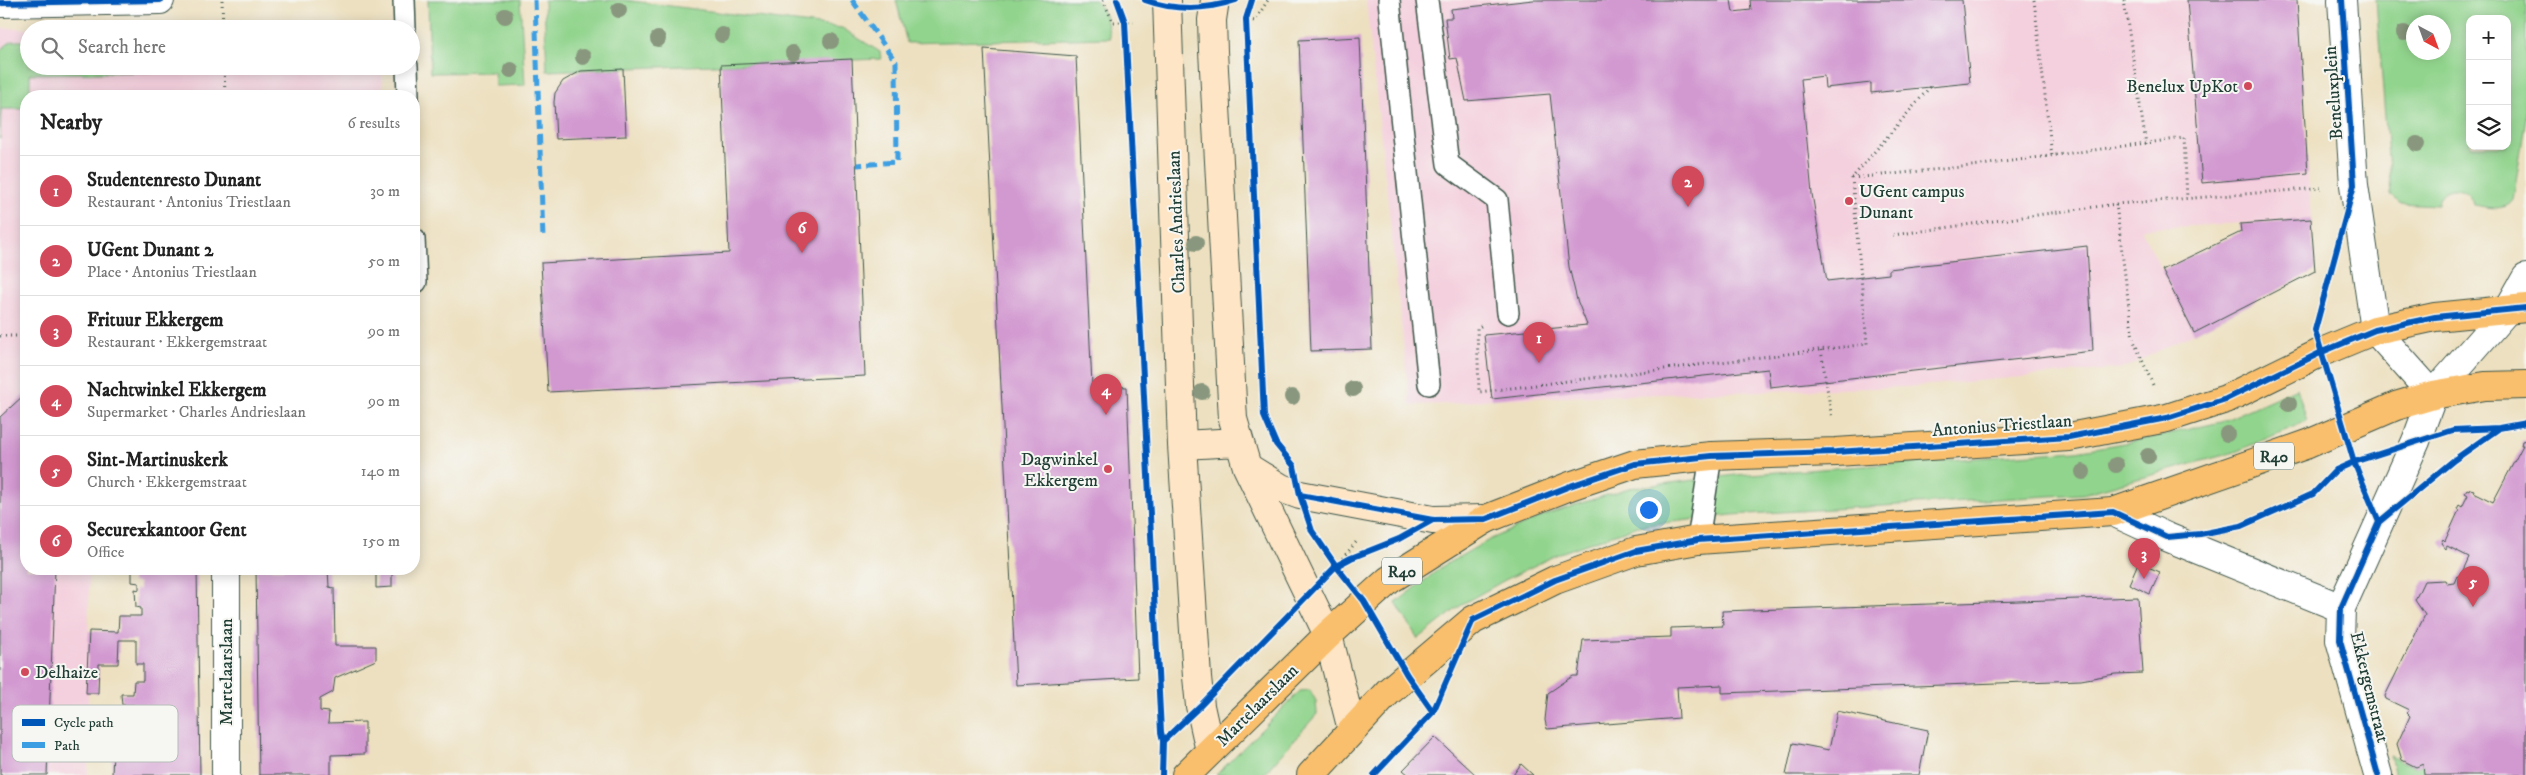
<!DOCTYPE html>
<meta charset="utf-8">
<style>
:root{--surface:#fff;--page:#f2f2f2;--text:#222;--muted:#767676;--line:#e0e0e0;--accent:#d1495b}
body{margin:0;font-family:"IM FELL DW Pica",serif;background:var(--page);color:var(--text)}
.controls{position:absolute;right:15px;top:15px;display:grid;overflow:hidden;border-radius:10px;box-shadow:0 2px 12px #0003}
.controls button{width:45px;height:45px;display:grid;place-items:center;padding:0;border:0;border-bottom:1px solid var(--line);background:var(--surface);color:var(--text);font:25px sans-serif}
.compass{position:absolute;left:2406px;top:15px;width:45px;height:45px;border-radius:50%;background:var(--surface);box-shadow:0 2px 12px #0003;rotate:139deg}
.you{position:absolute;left:1648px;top:509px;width:18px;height:18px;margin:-12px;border:4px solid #fff;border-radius:50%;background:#1a73e8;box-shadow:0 0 0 8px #1a73e833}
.badge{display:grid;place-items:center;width:32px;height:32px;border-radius:50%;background:var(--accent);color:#fff;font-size:16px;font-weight:700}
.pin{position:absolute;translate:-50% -41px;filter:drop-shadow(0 1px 2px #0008)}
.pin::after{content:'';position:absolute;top:26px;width:18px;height:15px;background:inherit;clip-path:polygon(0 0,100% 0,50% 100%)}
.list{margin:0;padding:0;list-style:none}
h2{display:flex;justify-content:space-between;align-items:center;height:65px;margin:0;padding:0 20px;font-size:21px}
h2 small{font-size:16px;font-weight:400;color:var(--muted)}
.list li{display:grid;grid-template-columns:32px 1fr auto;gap:15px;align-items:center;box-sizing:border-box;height:70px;padding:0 20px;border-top:1px solid var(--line)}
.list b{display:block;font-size:19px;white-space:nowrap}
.list p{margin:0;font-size:16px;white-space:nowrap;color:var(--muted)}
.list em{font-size:16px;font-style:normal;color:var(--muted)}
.icon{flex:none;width:28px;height:28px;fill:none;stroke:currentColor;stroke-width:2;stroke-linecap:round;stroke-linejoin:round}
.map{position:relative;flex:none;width:2526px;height:775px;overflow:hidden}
.search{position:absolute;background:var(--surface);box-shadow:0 2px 12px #0003;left:20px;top:20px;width:400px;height:55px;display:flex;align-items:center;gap:12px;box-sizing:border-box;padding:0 18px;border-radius:28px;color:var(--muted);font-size:19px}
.panel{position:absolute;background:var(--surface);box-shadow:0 2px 12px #0003;left:20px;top:90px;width:400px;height:485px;border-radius:20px}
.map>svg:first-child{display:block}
.built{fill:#f4cfdd}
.green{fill:#91d48d;stroke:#588860;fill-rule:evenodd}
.building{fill:#d298d0}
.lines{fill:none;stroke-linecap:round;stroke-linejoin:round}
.lane-casing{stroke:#3e5549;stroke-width:24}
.street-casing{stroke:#3e5549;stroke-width:30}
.secondary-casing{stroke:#3e5549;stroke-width:30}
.primary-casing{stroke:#3e5549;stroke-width:30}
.path{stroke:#3e5549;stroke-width:3;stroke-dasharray:1 4;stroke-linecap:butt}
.lane{stroke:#fff;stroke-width:21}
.street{stroke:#fff;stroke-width:28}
.secondary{stroke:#fde5c5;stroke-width:28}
.primary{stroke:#f9bf6d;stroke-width:28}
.quiet{stroke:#3c9ee2;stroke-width:5;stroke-dasharray:10 5;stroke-linecap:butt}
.cycleway-casing{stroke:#f6f6f2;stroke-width:9}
.cycleway{stroke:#0057b8;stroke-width:6}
.tree{fill:#88977d}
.poi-dot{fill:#d1495b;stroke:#f6f6f2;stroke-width:2}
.labels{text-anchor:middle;stroke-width:4;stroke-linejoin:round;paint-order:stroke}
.shield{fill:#f6f6f2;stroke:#60746d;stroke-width:1}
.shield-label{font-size:16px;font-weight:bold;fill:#1f3d34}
.poi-label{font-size:18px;fill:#1f3d34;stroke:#f6f6f2;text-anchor:end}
.street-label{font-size:18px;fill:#1f3d34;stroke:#f6f6f2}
.key{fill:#f6f6f2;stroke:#b6beb9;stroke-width:1}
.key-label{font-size:14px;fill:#1f3d34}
</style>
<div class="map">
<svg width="2526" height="775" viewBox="0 0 2526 775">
<rect width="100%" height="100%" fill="#f6f6f2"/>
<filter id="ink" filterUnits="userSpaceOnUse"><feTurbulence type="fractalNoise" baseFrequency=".02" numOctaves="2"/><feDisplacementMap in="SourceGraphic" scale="10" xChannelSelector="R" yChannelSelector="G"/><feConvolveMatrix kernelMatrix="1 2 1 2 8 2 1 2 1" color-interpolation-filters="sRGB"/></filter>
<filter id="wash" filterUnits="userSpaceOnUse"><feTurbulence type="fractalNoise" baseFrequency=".0096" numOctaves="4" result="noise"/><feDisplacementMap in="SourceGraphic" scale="20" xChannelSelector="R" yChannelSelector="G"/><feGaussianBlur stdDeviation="1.12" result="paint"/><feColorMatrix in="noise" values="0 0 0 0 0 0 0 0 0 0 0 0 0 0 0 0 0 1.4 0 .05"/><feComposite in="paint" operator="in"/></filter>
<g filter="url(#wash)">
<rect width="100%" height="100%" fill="#ede0c0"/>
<!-- built -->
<path class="built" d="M1366,0H2187L2202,182L2308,173L2311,219L2141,229L2194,333L2125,368L1907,387L1492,399L1451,404L1410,405Z
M0,28L29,29V66H382L383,96H26V569H89L88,775H0Z"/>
<!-- green -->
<path class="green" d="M428,0H520L525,85L495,86L494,72L430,73Z
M544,0H624L842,28L880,52L881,59L547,71Z
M896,0H1096L1106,17L1110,38L907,43Z
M2376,0H2526V117L2513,200C2505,213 2485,206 2473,205C2469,184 2439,183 2438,205L2399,203L2391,195ZM2470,19H2507V146H2470ZM2414,22H2444V52H2414Z
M12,41H29V66H217V71L30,74V96H26V109H1L0,139V50Z
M2297,388L2307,421L2235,452L2083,494L1732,515L1638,526L1560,553L1505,580L1464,603L1418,639L1396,603L1443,566L1489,540L1547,514L1629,488L1736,475L2076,451L2136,441L2221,422Z
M1310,690L1316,701L1317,714L1263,775H1216L1300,691Z
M2390,756L2415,767L2423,764L2424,775H2395Z"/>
<g id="blocks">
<!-- building -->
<path class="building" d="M1533,0H1731L1733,12L1751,10L1750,0H1962L1970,83L1871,93V83L1825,88L1824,76L1801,79L1812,194L1827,281L1889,274V269L2087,246L2093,351L1770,387L1768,369L1492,399L1484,335L1587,325L1577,300L1569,267L1550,94L1466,101L1457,58L1450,59L1445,18H1452L1451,9Z
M2187,0H2297L2308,173L2202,183Z
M1360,37L1372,349L1311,351L1299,40Z
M984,49L1076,56L1092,385L1127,387L1138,678L1016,685Z
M852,59L865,376L548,392L541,263L729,253L721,65Z
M623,69L626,136L556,139L554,102L555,93L563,81L581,71Z
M2311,219L2315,271L2194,333L2162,270L2241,232L2240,224Z
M24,395H26V569H55L47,775H0V417Z
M2526,440V775H2424L2423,764L2416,767L2402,760L2397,744L2410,716L2407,713L2409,710L2386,699L2385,696L2425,615L2415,600L2424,581L2445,580L2447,584L2454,583L2457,576L2460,577L2469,557L2447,546L2446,549L2441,543L2443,539L2445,541L2459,510L2457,509L2459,505L2462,507L2468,495L2465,493L2467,490L2469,491L2470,489L2474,490L2473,492L2493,502L2523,445H2521L2522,441Z
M2138,563L2160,572L2150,594L2129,584Z
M132,569H197L200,775H112L113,752V748L109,747V730L112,731V723H133L134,705H122L121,694H133L134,681H143V664H136V640H119L118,664H99L98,693H86L89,631L118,632L119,616H141V608L136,607L135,589L139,590V583L132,582Z
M256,569H328L329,587L334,588L335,646H376V660L335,678L333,692L320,699V711L329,712L328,723L365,722V754L331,755V775H259Z
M376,569H392V587L376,588Z
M2138,597L2143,673L2115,674L2081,680L1722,693V685L1677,687L1679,718L1547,729L1545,720L1548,693L1573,676H1578L1583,640L1671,637V628L1723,626L1722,611Z
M1837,711L1928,730L1919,775H1786L1793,743L1829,750Z
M1435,737L1476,775H1409L1403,770Z
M1521,764L1533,775H1513Z"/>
</g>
</g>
<g filter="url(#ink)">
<use href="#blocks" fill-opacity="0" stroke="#3e5549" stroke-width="1"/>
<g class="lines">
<!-- lane casing -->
<g class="lane-casing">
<path id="lane" d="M404,0L405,29
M1389,0L1429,384
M1427,0L1448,164L1497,200L1508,313
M407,66L408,96
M414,239L416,282
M1698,540L1711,456"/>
</g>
<!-- street casing -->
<g class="street-casing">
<path id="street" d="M2342,0L2354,185L2375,330L2433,395
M0,3L160,0
M2113,512L2167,537L2341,608
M226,569V775
M2378,775L2340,640L2341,608L2416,441L2433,395L2509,308L2526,278"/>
</g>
<!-- secondary casing -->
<g class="secondary-casing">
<path id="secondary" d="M1167,0L1182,445L1197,677L1200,706L1210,751
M1215,0L1212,20L1213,51L1233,419L1247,467L1328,635L1352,730
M1182,445L1238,442
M1247,467L1281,488L1300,495L1433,520L1486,519"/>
</g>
<!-- primary casing -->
<g class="primary-casing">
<path id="primary" d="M1186,775L1328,635L1389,580L1486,519L1570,486L1635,464L1711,456L1836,452L2069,437L2167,418L2226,399L2322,352L2375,330L2435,317L2526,308
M1311,775L1388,692L1473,620L1555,580L1636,551L1698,540L2113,512L2308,444L2396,406L2433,395L2485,386L2526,385"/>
</g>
<!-- path -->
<path class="path" d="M222,0L223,29
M1103,0L1113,22H1134
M2034,0L2052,156
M2124,0L2146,144
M1248,20L1255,21L1268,0
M224,66L225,96
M1852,178L1981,165L2184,138L2187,198
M2116,204L2133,339L2153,385
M1893,235L2116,204L2321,188
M1481,326L1477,328L1479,392L1867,344L1852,178L1930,87
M0,336H24
M24,336L26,287
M1821,350L1832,419
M1336,566L1357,541"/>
<!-- lane -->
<use href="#lane" class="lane"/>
<!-- street -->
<use href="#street" class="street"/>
<!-- secondary -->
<use href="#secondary" class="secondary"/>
<!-- primary -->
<use href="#primary" class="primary"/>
<!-- quiet -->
<path class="quiet" d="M535,0L543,239
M852,0L896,62L897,162L857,165"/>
<!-- cycleway casing -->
<g class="cycleway-casing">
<path id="cycleway" d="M1117,0L1125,22L1161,732L1163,741L1162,775
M1145,0C1175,11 1206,10 1236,0
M1252,0L1246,19L1264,416L1276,444L1294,466L1300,495L1312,531L1336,566L1364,601L1407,675L1433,712
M2342,0L2354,185L2315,330L2354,462L2379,522
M0,3L160,0
M1300,495L1433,520L1486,519L1570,486L1635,464L1711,456L1836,452L2069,437L2167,418L2226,399L2322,352L2375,330L2435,317L2526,308
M1163,741L1200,706L1336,566L1351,558L1399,539L1433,520
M1374,775L1433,712L1473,620L1555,580L1636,551L1698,540L2113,512L2167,537L2200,534L2241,526L2313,494L2336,470L2354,462L2453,430L2499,428L2526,423
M2378,775L2340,640L2341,608L2379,522L2454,460L2498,429"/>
</g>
<!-- cycleway -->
<use href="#cycleway" class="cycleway"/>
</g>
<!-- trees -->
<g class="tree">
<circle cx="619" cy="10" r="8"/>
<circle cx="505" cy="16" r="8"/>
<circle cx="2404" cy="33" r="8"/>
<circle cx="722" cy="35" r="8"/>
<circle cx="658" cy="39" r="8"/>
<circle cx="831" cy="41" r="8"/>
<circle cx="793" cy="53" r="8"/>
<circle cx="583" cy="57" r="8"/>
<circle cx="511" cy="70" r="8"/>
<circle cx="2417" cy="144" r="8"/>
<circle cx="1196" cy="243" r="8"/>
<circle cx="1353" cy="389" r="8"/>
<circle cx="1202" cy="392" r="8"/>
<circle cx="1292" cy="397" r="8"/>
<circle cx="2289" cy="404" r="8"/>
<circle cx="2227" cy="434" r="8"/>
<circle cx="2148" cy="456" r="8"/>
<circle cx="2116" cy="465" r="8"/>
<circle cx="2083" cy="472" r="8"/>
</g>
</g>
<!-- markers -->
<g class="poi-dot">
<circle cx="2248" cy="86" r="5"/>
<circle cx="1849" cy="201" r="5"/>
<circle cx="1108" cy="469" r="5"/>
<circle cx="25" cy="672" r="5"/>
</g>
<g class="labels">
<!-- shield labels -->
<g class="shield">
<rect x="2254" y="442.5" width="40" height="27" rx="4"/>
<rect x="1382" y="557.5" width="40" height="27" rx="4"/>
</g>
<g class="shield-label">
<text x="2274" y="462">R40</text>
<text x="1402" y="577">R40</text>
</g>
<!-- poi labels -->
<g class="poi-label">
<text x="2238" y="92">Benelux UpKot</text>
<text x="1859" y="197" text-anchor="start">UGent campus<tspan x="1859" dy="21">Dunant</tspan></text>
<text x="1098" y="465">Dagwinkel<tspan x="1098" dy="21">Ekkergem</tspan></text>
<text x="35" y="678" text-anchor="start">Delhaize</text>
</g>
<!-- street labels -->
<g class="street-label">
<text transform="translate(2333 93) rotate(-94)" y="6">Beneluxplein</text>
<text transform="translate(1176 222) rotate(-92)" y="6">Charles Andrieslaan</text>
<text transform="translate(2002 425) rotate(-4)" y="6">Antonius Triestlaan</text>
<text transform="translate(226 672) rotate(-90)" y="6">Martelaarslaan</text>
<text transform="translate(2370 687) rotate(76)" y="6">Ekkergemstraat</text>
<text transform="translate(1257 705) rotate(-45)" y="6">Martelaarslaan</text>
</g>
</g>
<!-- legend -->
<rect x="12" y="705" width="166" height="57" rx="8" class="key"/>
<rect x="22" y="719" width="23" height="7" fill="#0057b8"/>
<rect x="22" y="742" width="23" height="6" fill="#3c9ee2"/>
<g class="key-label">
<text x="54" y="727">Cycle path</text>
<text x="54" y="750">Path</text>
</g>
</svg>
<div class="controls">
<button>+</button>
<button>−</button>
<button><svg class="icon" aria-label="layers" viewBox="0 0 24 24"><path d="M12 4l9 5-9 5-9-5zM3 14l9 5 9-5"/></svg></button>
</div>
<svg class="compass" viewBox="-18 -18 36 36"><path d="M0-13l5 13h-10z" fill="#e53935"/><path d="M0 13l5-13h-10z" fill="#767676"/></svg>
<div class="you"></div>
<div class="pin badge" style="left:1539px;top:363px">1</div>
<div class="pin badge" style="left:1688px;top:207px">2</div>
<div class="pin badge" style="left:2144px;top:579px">3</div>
<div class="pin badge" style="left:1106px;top:415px">4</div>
<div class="pin badge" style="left:2473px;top:607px">5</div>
<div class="pin badge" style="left:802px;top:253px">6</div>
<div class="search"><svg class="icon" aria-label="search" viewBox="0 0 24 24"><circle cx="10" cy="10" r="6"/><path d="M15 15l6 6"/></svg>Search here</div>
<section class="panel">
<h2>Nearby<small>6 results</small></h2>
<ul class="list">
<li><span class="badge">1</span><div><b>Studentenresto Dunant</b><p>Restaurant · Antonius Triestlaan</p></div><em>30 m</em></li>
<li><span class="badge">2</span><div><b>UGent Dunant 2</b><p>Place · Antonius Triestlaan</p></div><em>50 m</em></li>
<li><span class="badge">3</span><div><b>Frituur Ekkergem</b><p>Restaurant · Ekkergemstraat</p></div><em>90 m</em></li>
<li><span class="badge">4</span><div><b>Nachtwinkel Ekkergem</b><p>Supermarket · Charles Andrieslaan</p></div><em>90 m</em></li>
<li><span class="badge">5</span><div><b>Sint-Martinuskerk</b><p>Church · Ekkergemstraat</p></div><em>140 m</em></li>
<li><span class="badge">6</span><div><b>Securexkantoor Gent</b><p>Office</p></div><em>150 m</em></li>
</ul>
</section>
</div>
